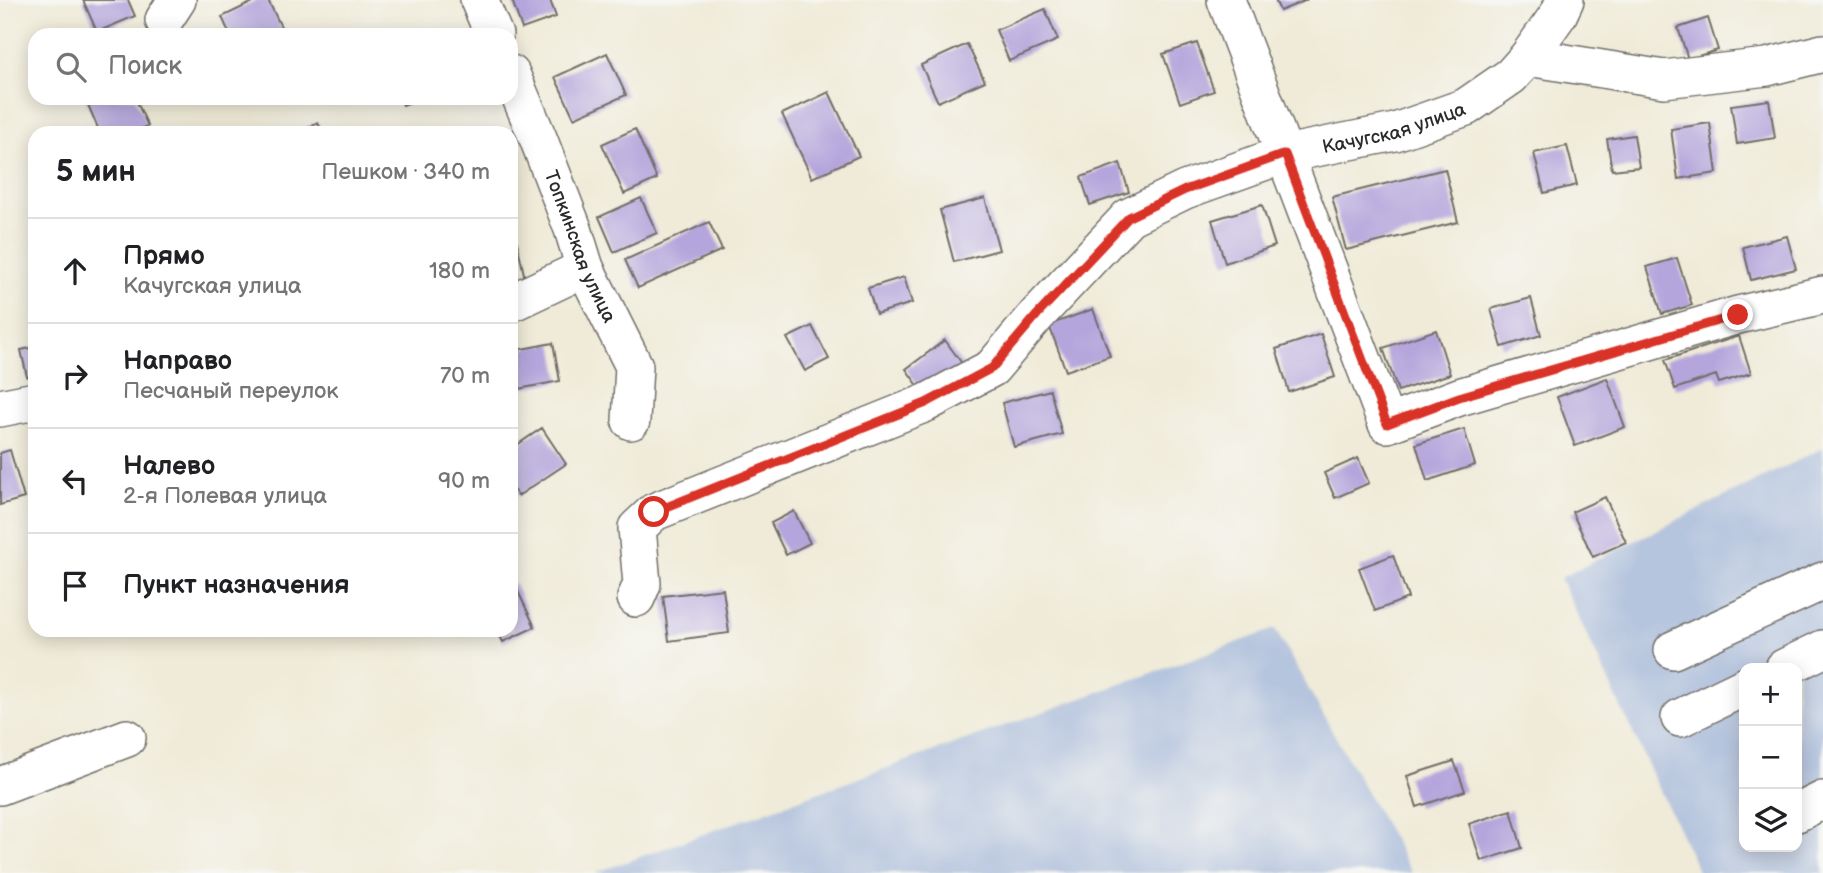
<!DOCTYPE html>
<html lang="ru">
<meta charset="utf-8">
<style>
:root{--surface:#fff;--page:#f6f6f6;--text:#202124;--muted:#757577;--line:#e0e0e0}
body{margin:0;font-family:"Balsamiq Sans",sans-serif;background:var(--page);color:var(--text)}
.controls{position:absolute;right:21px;bottom:21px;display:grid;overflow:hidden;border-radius:14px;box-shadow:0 4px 18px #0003}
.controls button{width:63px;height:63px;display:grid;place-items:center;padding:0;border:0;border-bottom:2px solid var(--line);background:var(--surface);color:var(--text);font:35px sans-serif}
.stop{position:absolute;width:21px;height:21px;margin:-16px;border:5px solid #d93025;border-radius:50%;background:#fff}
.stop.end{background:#d93025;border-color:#fff;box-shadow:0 2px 7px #0008}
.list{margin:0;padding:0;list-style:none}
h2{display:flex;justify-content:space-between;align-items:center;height:91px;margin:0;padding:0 28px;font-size:30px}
h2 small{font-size:23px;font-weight:400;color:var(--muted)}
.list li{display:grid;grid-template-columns:46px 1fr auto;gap:21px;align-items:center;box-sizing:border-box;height:105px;padding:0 28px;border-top:2px solid var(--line)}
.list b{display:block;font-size:26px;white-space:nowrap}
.list p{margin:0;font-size:23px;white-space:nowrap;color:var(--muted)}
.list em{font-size:23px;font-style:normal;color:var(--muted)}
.icon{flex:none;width:38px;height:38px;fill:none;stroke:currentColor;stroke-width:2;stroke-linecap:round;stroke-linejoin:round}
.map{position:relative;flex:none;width:1823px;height:873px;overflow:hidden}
.search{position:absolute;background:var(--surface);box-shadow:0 4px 18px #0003;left:28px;top:28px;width:490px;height:77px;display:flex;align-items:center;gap:18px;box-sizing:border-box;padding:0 24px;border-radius:21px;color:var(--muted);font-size:26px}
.panel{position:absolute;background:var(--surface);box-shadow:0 4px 18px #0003;left:28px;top:126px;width:490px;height:511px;border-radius:21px}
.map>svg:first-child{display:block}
.industrial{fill:#b6c5de;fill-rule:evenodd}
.building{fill:#b4a5dc}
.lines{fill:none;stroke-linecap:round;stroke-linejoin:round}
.minor-casing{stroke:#706e68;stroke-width:40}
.minor{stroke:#fff;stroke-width:37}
.route{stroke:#d93025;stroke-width:9}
.labels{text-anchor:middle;stroke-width:5;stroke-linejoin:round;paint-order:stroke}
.street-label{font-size:19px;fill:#2b2b2b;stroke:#f6f6f2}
</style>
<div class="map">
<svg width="1823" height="873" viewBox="0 0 1823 873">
<rect width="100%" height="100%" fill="#f6f6f2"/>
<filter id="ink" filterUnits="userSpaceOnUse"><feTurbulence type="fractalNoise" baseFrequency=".0143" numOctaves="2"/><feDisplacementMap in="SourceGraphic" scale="14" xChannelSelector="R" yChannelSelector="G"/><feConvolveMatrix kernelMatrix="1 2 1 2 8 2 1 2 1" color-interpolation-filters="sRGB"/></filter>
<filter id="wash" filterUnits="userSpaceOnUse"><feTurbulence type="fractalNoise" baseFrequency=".00686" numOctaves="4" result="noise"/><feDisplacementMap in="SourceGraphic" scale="28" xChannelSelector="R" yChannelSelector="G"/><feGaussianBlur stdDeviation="1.57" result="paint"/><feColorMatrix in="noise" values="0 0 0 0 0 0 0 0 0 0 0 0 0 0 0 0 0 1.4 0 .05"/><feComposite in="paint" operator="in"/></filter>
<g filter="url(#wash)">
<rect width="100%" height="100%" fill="#f0ebd8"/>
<!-- industrial -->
<path class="industrial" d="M1823,448V873H1699L1560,578ZM1744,668H1797V847H1744Z
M1275,629L1412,873H595L1015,722Z"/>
<g id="blocks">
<!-- building -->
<path class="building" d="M83,0H128L135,16L97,32Z
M257,0H268L285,35H230L222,17Z
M512,0H550L556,17L522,29Z
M1275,0H1307L1280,11Z
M1045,9L1058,40L1009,61L996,30Z
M1708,18L1718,50L1688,59L1678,28Z
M1197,43L1214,91L1180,103L1163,54Z
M967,44L985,81L938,102L921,65Z
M607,53L626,95L574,118L555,77Z
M829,92L859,156L812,178L782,114Z
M91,98H135L148,126L132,133H100L86,100Z
M400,98H421L403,105Z
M1769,100L1775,138L1737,144L1731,105Z
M318,123L323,133H296Z
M1710,123L1717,173L1678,179L1671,129Z
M635,129L657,179L624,194L602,144Z
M1634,135L1639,167L1612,170L1607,139Z
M1567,146L1577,185L1544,193L1534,153Z
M1120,163L1129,192L1090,205L1081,177Z
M1445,169L1458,222L1346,250L1332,197Z
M641,198L657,233L614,252L599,217Z
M985,198L999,250L954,262L940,210Z
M1262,205L1275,246L1225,263L1212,220Z
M709,222L722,250L638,288L625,260Z
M1787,236L1796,269L1751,280L1743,247Z
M517,242L525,279L511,282V243Z
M1677,258L1692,305L1662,314L1647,267Z
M904,277L912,303L876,314L868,288Z
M1531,298L1541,335L1502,347L1491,309Z
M1093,309L1110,356L1066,371L1049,325Z
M812,326L829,359L805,371L787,338Z
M1436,330L1450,374L1398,391L1383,348Z
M1321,334L1335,377L1289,392L1276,349Z
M1739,336L1751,373L1719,383L1716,375L1675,389L1665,360Z
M945,340L966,369L927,398L906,369Z
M553,343L560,381L513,390L511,351Z
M35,347V375L27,377L21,350Z
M1607,378L1625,427L1575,446L1557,397Z
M1050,390L1062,434L1014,447L1002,403Z
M542,428L566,464L518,496L511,486V449Z
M1464,429L1475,465L1427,481L1416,444Z
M10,450L24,498L0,505V453Z
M1358,458L1369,483L1335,498L1324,473Z
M1605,497L1626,542L1593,557L1572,512Z
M794,511L810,543L786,555L771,523Z
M1393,555L1408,598L1375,611L1359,568Z
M514,583L535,627L503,642L497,630H511V584Z
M723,589L729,633L669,641L663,596Z
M1454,761L1465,791L1417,807L1407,776Z
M1511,810L1522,848L1481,861L1469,824Z"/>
</g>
</g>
<g filter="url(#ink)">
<use href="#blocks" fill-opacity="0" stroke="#706e68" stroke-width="2"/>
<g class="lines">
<!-- minor casing -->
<g class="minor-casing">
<g id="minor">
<path d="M479,0L494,35"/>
<path d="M1226,0L1387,424L1459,397L1738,315L1823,295"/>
<path d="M164,20L177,0"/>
<path d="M1528,57L1664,79L1767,67L1823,53"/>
<path id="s1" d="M511,74L538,138L573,229L585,268L634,366L631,421"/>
<path d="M511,303L585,268"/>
<path d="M0,408L35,401"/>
<path id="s2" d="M636,598L642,584L637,528L654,512L926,403L992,368L1037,315L1129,217L1185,190L1285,154L1395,132L1466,107L1511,76L1528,57L1558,15L1565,0"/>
<path d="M1673,650L1823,581"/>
<path d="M1784,668L1823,649"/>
<path d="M1680,718L1744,687"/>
<path d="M0,786L127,738"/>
<path d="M1797,813L1823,800"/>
</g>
</g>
<!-- minor -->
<use href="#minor" class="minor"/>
</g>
</g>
<g class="lines" filter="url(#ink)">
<!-- route -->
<path class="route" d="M654,512L926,403L992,368L1037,315L1129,217L1185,190L1285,154L1387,424L1459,397L1738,315"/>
</g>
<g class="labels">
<!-- street labels -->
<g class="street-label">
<text dy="7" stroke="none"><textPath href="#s2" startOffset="947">Качугская улица</textPath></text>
<text dy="7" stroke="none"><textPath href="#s1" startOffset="186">Топкинская улица</textPath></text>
</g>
</g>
</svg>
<div class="controls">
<button>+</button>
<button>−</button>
<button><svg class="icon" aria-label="layers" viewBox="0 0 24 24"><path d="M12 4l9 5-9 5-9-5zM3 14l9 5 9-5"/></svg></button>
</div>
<div class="stop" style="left:654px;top:512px"></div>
<div class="stop end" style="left:1738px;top:315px"></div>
<div class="search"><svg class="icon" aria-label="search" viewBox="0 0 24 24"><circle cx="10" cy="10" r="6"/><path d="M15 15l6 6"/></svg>Поиск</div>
<section class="panel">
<h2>5 мин<small>Пешком · 340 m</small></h2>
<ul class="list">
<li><svg class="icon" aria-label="ahead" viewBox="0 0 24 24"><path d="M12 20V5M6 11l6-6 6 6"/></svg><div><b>Прямо</b><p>Качугская улица</p></div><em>180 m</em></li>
<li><svg class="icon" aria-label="right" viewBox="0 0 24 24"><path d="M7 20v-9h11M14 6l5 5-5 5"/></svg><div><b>Направо</b><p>Песчаный переулок</p></div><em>70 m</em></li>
<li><svg class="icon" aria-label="left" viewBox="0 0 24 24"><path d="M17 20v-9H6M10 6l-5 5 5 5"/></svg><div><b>Налево</b><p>2-я Полевая улица</p></div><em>90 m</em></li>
<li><svg class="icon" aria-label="arrive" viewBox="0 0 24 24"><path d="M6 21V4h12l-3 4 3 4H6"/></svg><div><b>Пункт назначения</b></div></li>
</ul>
</section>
</div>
